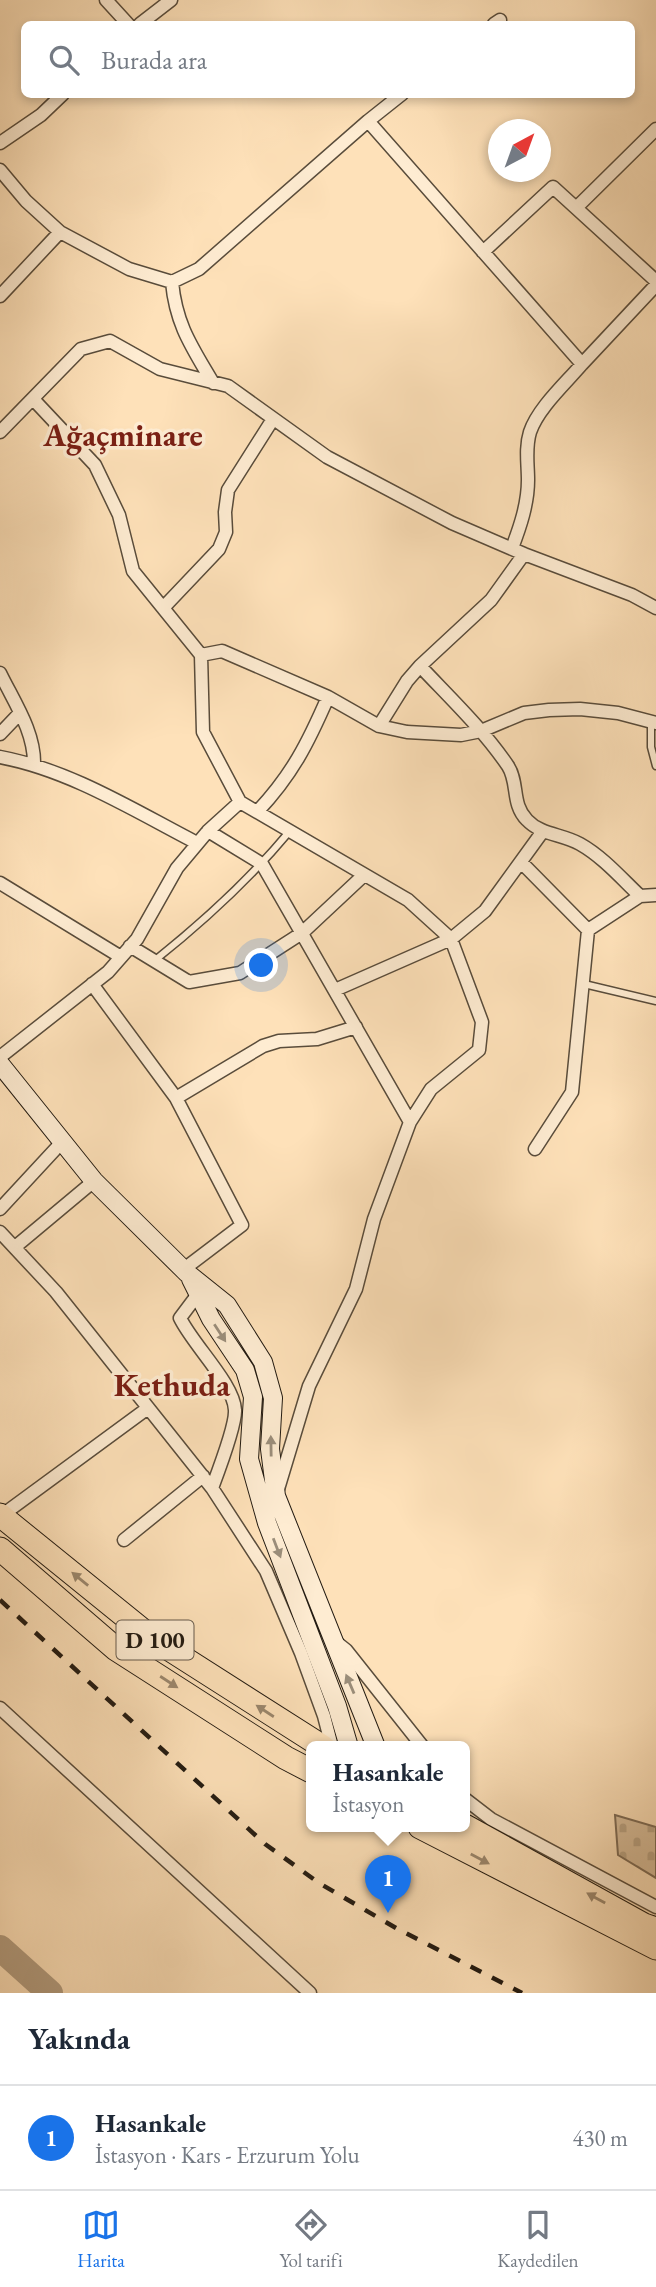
<!DOCTYPE html>
<html lang="tr">
<meta charset="utf-8">
<style>
:root{--surface:#fff;--page:#f6f6f7;--text:#1f2937;--muted:#747a83;--line:#e0e1e3;--accent:#1a73e8}
body{margin:0;font-family:"EB Garamond",serif;background:var(--page);color:var(--text)}
.compass{position:absolute;left:488px;top:119px;width:63px;height:63px;border-radius:50%;background:var(--surface);box-shadow:0 4px 10px #0003;rotate:41deg}
.you{position:absolute;left:262px;top:966px;width:24px;height:24px;margin:-18px;border:5px solid #fff;border-radius:50%;background:#1a73e8;box-shadow:0 0 0 10px #1a73e833}
.badge{display:grid;place-items:center;width:46px;height:46px;border-radius:50%;background:var(--accent);color:#fff;font-size:23px;font-weight:700}
.pin{position:absolute;translate:-50% -58px;filter:drop-shadow(0 2px 4px #0008)}
.pin::after{content:'';position:absolute;top:37px;width:24px;height:21px;background:inherit;clip-path:polygon(0 0,100% 0,50% 100%)}
.popup{position:absolute;left:306px;top:1741px;width:164px;height:91px;box-sizing:border-box;display:grid;place-content:center;border-radius:10px;background:var(--surface);filter:drop-shadow(0 2px 5px #0005);font-size:23px;white-space:nowrap;color:var(--muted)}
.popup b{font-size:26px;color:var(--text)}
.popup::after{content:'';position:absolute;left:50%;top:100%;margin-left:-14px;border:14px solid transparent;border-top-color:var(--surface)}
.list{margin:0;padding:0;list-style:none}
h2{display:flex;justify-content:space-between;align-items:center;height:91px;margin:0;padding:0 28px;font-size:30px}
h2 small{font-size:23px;font-weight:400;color:var(--muted)}
.list li{display:grid;grid-template-columns:46px 1fr auto;gap:21px;align-items:center;box-sizing:border-box;height:105px;padding:0 28px;border-top:2px solid var(--line)}
.list b{display:block;font-size:26px;white-space:nowrap}
.list p{margin:0;font-size:23px;white-space:nowrap;color:var(--muted)}
.list em{font-size:23px;font-style:normal;color:var(--muted)}
.icon{flex:none;width:38px;height:38px;fill:none;stroke:currentColor;stroke-width:2;stroke-linecap:round;stroke-linejoin:round}
.map{position:relative;flex:none;width:656px;height:1993px;overflow:hidden}
.search{position:absolute;background:var(--surface);box-shadow:0 4px 10px #0003;left:21px;right:21px;top:21px;height:77px;display:flex;align-items:center;gap:18px;box-sizing:border-box;padding:0 24px;border-radius:10px;color:var(--muted);font-size:26px}
.sheet{height:196px;background:var(--surface)}
nav{display:flex;justify-content:space-around;align-items:center;box-sizing:border-box;height:98px;border-top:2px solid var(--line);background:var(--surface);font-size:19px;color:var(--muted)}
nav a{display:grid;justify-items:center;gap:4px}
nav .on{color:var(--accent)}
.map>svg:first-child{display:block}
.cemetery{fill:url(#cemetery-stones);stroke:#7e6c56;stroke-width:2}
.lines{fill:none;stroke-linecap:round;stroke-linejoin:round}
.river{stroke:#b39d80;stroke-width:26}
.lane-casing{stroke:#594c3b;stroke-width:9}
.street-casing{stroke:#594c3b;stroke-width:15}
.secondary-casing{stroke:#221a11;stroke-width:20}
.highway-casing{stroke:#221a11;stroke-width:25}
.lane{stroke:#feecd2;stroke-width:6}
.street{stroke:#feecd2;stroke-width:12}
.secondary{stroke:#feecd2;stroke-width:18}
.highway{stroke:#fee1b9;stroke-width:23}
.rail{stroke:#221a11;stroke-width:4.5;stroke-dasharray:12 12;stroke-linecap:butt}
.oneway{fill:#9b8e7b}
.oneway2{fill:#9b876d}
.labels{text-anchor:middle;stroke-width:7;stroke-linejoin:round;paint-order:stroke}
.shield{fill:#feecd2;stroke:#64594b;stroke-width:2}
.shield-label{font-size:23px;font-weight:bold;fill:#221a11}
.district-label{font-size:32px;font-weight:bold;fill:#7a1f14;stroke:#feecd2}
</style>
<div class="map">
<svg width="656" height="1993" viewBox="0 0 656 1993">
<defs>
<pattern id="cemetery-stones" width="16" height="16" patternUnits="userSpaceOnUse" patternTransform="scale(1.75)"><rect width="16" height="16" fill="#d9bf9c"/><path d="M2 7V4a2 2 0 0 1 4 0v3zM10 15v-3a2 2 0 0 1 4 0v3z" fill="#baa485"/></pattern>
</defs>
<rect width="100%" height="100%" fill="#fee1b9"/>
<filter id="stains"><feTurbulence type="fractalNoise" baseFrequency=".00286" numOctaves="4"/><feColorMatrix values="0 0 0 0 .2 0 0 0 0 .09 0 0 0 0 .02 0 0 0 .5 -.17"/></filter>
<radialGradient id="worn" r=".72"><stop offset=".6" stop-color="#630" stop-opacity="0"/><stop offset="1" stop-color="#630" stop-opacity=".3"/></radialGradient>
<!-- cemetery -->
<path class="cemetery" d="M615,1815L656,1827V1878L618,1855Z"/>
<g class="lines">
<!-- river -->
<path class="river" d="M0,1948L50,1993"/>
<!-- lane casing -->
<g class="lane-casing">
<path id="lane" d="M651,721V747L656,766
M154,961C203,922 249,880 289,832
M584,984L656,1001"/>
</g>
<!-- street casing -->
<g class="street-casing">
<path id="street" d="M106,0L128,24
M140,24L171,0
M494,24L500,20
M368,121L582,364L656,285
M0,143L41,115L63,94
M0,170L26,201L60,232
M576,208L656,129
M483,252L553,187L656,281
M172,282C176,325 192,347 213,383
M0,296L60,232L129,269L172,282L199,269L368,121L402,94
M33,399L95,465L119,515L133,571L201,655L203,732L240,802L408,900L451,939L335,990
M0,432L81,349L110,341L160,369L228,386L327,457L452,523L524,554L632,595L656,608
M512,548C520,527 528,504 528,480C528,464 525,448 530,432C538,408 566,383 582,364
M163,608L219,549L226,532L225,512L228,490L273,419
M201,655L222,651L328,697L379,726L407,732L461,735L481,731L524,713L549,710L580,709L618,713L656,723
M420,666C450,698 483,729 508,766C519,783 511,804 527,820C541,835 562,834 580,844C603,857 621,878 640,896
M0,673C14,702 35,732 34,765
M379,726L407,681L420,666L491,600L524,554
M0,734L20,713
M0,757C70,770 135,811 197,843
M257,812C292,775 308,743 328,697
M208,831L262,864L410,1122
M521,862L588,930L572,1092L535,1149
M0,883L121,957
M588,930L640,896L656,895
M130,946L189,982L240,973L302,933L364,875
M92,984L176,1098L242,1225L184,1269
M0,1057L108,972L137,939L177,868L208,831L240,802
M176,1098L263,1046L279,1041L317,1039L356,1027
M0,1209L62,1142
M0,1232L56,1292L212,1488L266,1571L301,1653L324,1716L332,1747
M15,1247L94,1181
M198,1294L180,1318C193,1345 234,1384 235,1410C236,1425 218,1472 212,1488
M278,1489L309,1386L356,1289L374,1219L410,1122L431,1089L479,1050L482,1022L451,939L485,911L543,831
M1,1516L148,1408
M124,1540L203,1476
M336,1642L346,1650L423,1747
M0,1708L310,1993
M465,1799L491,1819L656,1907"/>
</g>
<!-- secondary casing -->
<g class="secondary-casing">
<path id="secondary" d="M0,1064L94,1181L187,1273L227,1305L263,1362L273,1398L270,1449L276,1496L376,1747
M191,1279L211,1319L245,1370L253,1397L249,1459L267,1523L337,1706L349,1747"/>
</g>
<!-- highway casing -->
<g class="highway-casing">
<path id="highway" d="M0,1515L152,1638L323,1747
M0,1549L116,1649L286,1758L311,1771
M465,1826L644,1925L656,1929
M420,1827L656,1948"/>
</g>
<!-- lane -->
<use href="#lane" class="lane"/>
<!-- street -->
<use href="#street" class="street"/>
<!-- secondary -->
<use href="#secondary" class="secondary"/>
<!-- highway -->
<use href="#highway" class="highway"/>
<!-- rail -->
<path class="rail" d="M0,1600L265,1844L319,1883L396,1928L522,1993"/>
</g>
<!-- one-way arrows -->
<defs><path id="oneway-solid" d="M-6-.8H1V-3.2L6.5 0L1 3.2V.8H-6Z" transform="scale(1.75)"/></defs>
<g class="oneway">
<use href="#oneway-solid" transform="translate(220 1333) rotate(57)"/>
<use href="#oneway-solid" transform="translate(271 1446) rotate(-91)"/>
<use href="#oneway-solid" transform="translate(277 1548) rotate(69)"/>
<use href="#oneway-solid" transform="translate(350 1684) rotate(-113)"/>
</g>
<g class="oneway2">
<use href="#oneway-solid" transform="translate(80 1579) rotate(-141)"/>
<use href="#oneway-solid" transform="translate(169 1682) rotate(33)"/>
<use href="#oneway-solid" transform="translate(265 1711) rotate(-147)"/>
<use href="#oneway-solid" transform="translate(480 1859) rotate(28)"/>
<use href="#oneway-solid" transform="translate(596 1898) rotate(-151)"/>
</g>
<g class="labels">
<!-- shield labels -->
<rect class="shield" x="116.5" y="1620.5" width="77" height="39" rx="5"/>
<g class="shield-label">
<text x="155" y="1648">D 100</text>
</g>
<!-- district labels -->
<g class="district-label">
<text x="123" y="446">Ağaçminare</text>
<text x="172" y="1396">Kethuda</text>
</g>
</g>
<rect width="100%" height="100%" filter="url(#stains)"/>
<rect width="100%" height="100%" fill="url(#worn)"/>
</svg>
<svg class="compass" viewBox="-18 -18 36 36"><path d="M0-13l5 13h-10z" fill="#e53935"/><path d="M0 13l5-13h-10z" fill="#747a83"/></svg>
<div class="you"></div>
<div class="pin badge" style="left:388px;top:1913px">1</div>
<div class="popup"><b>Hasankale</b>İstasyon</div>
<div class="search"><svg class="icon" aria-label="search" viewBox="0 0 24 24"><circle cx="10" cy="10" r="6"/><path d="M15 15l6 6"/></svg>Burada ara</div>
</div>
<section class="sheet">
<h2>Yakında<small></small></h2>
<ul class="list">
<li><span class="badge">1</span><div><b>Hasankale</b><p>İstasyon · Kars - Erzurum Yolu</p></div><em>430 m</em></li>
</ul>
</section>
<nav>
<a class="on"><svg class="icon" aria-label="map" viewBox="0 0 24 24"><path d="M3 6l6-2 6 2 6-2v14l-6 2-6-2-6 2zM9 4v14M15 6v14"/></svg>Harita</a>
<a><svg class="icon" aria-label="directions" viewBox="0 0 24 24"><path d="M12 3l9 9-9 9-9-9zM9 14v-3h6M13 9l2 2-2 2"/></svg>Yol tarifi</a>
<a><svg class="icon" aria-label="saved" viewBox="0 0 24 24"><path d="M7 4h10v16l-5-4-5 4z"/></svg>Kaydedilen</a>
</nav>
